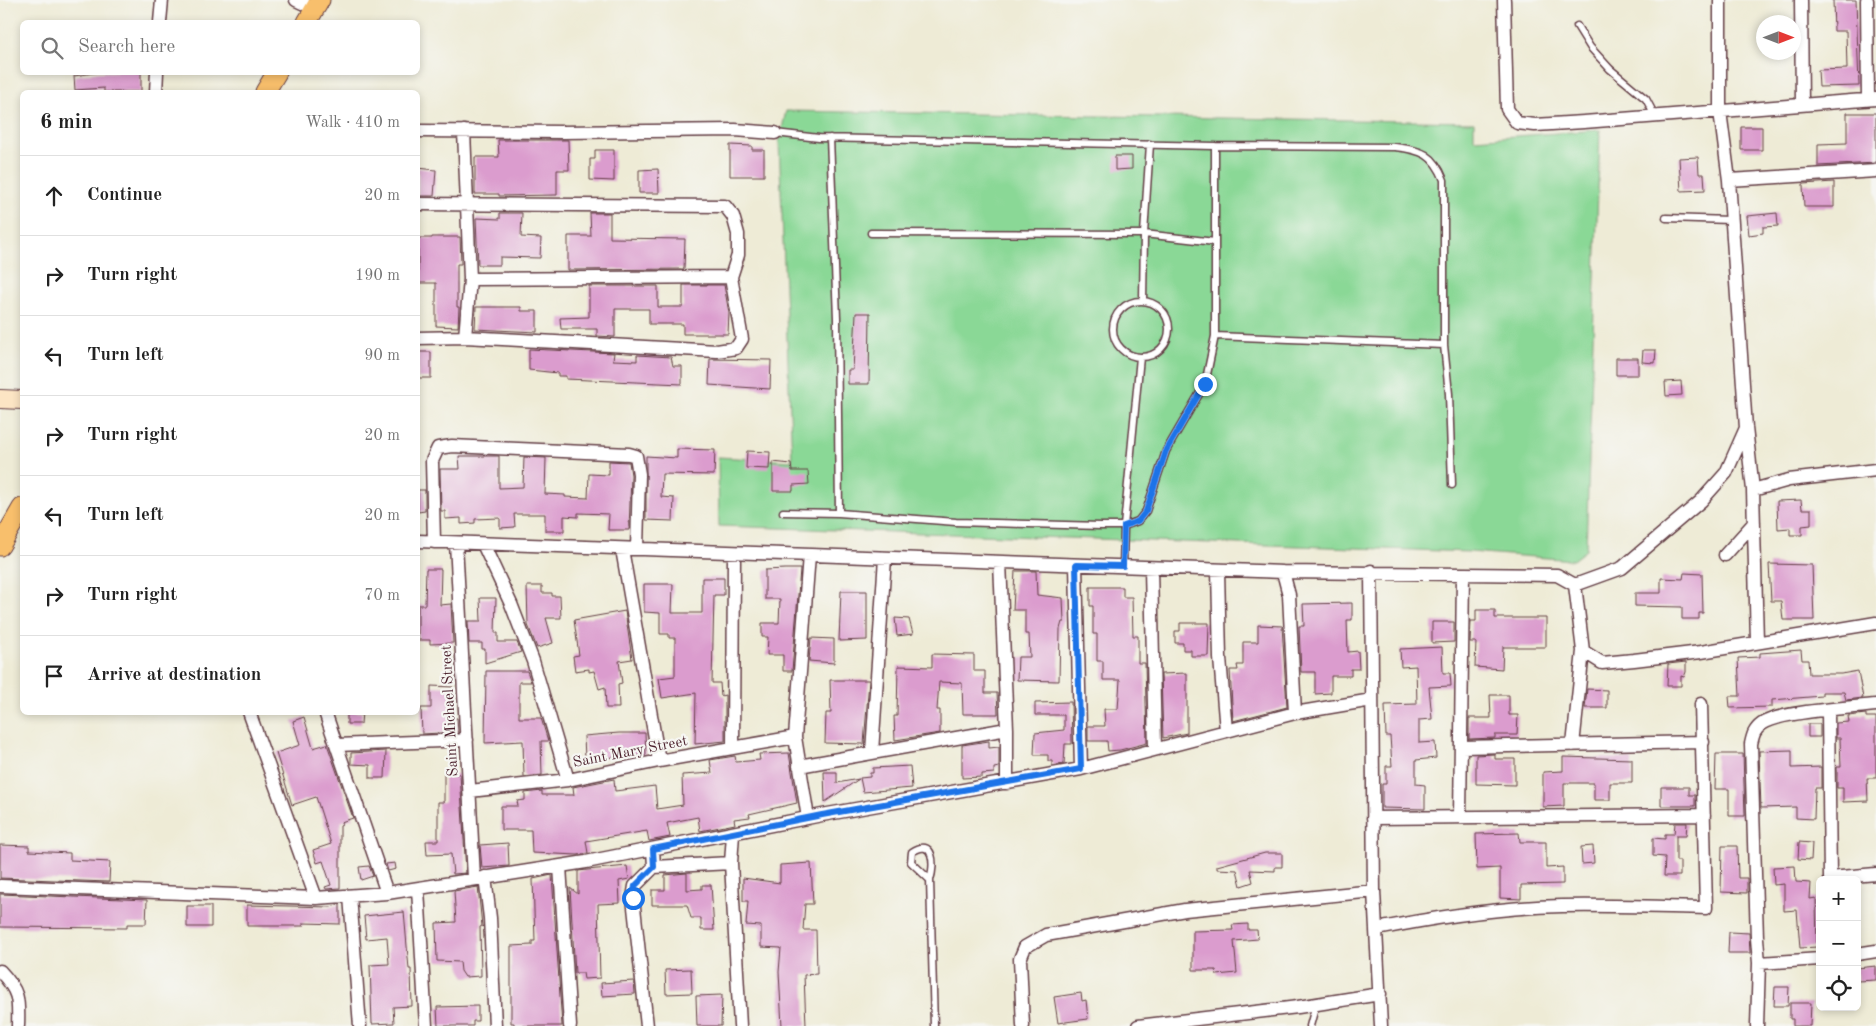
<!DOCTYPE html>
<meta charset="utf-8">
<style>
:root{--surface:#fff;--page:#f6f6f6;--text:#222;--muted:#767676;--line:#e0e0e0}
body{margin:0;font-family:"Old Standard TT",serif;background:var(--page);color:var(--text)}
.controls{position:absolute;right:15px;bottom:15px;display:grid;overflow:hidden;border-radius:8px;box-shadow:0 2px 8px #0003}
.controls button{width:45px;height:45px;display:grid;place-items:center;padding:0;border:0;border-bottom:1px solid var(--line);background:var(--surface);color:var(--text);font:25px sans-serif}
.compass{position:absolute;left:1756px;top:15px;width:45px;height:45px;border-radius:50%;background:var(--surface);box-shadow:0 2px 8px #0003;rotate:90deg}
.stop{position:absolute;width:15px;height:15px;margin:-11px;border:4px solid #1a73e8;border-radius:50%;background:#fff}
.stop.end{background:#1a73e8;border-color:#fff;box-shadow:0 1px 5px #0008}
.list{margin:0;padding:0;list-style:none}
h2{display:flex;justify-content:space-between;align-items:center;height:65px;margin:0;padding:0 20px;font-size:21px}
h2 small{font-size:16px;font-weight:400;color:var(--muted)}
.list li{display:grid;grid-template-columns:32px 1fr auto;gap:15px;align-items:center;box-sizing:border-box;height:80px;padding:0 20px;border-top:1px solid var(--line)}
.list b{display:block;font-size:19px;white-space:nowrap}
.list em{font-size:16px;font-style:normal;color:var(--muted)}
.icon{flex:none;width:28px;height:28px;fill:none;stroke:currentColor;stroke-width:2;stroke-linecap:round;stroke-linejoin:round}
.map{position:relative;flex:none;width:1876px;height:1026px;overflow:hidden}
.search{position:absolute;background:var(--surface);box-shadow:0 2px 8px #0003;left:20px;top:20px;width:400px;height:55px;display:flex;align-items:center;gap:12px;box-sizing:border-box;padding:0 18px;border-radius:8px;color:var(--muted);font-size:19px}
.panel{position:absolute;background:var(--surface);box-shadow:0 2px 8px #0003;left:20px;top:90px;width:400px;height:625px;border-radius:8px}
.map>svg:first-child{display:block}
.green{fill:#8ad896;stroke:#6a7c60}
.building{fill:#db9cce}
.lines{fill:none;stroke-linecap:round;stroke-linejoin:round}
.lane-casing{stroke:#633e45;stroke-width:9}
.street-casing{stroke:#633e45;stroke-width:15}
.secondary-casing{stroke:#633e45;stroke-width:20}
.primary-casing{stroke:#633e45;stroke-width:21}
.lane{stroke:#fff;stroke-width:6}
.street{stroke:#fff;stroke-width:12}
.secondary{stroke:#fce5c4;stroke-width:18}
.primary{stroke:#f8bf6c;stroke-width:19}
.route{stroke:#1a73e8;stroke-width:6}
.labels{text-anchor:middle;stroke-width:4.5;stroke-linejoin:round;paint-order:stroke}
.street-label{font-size:15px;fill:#4a1f2b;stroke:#f6f6f2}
</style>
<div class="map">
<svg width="1876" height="1026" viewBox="0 0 1876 1026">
<rect width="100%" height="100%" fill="#f6f6f2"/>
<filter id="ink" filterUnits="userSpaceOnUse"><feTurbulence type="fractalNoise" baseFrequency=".02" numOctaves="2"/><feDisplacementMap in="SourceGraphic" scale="10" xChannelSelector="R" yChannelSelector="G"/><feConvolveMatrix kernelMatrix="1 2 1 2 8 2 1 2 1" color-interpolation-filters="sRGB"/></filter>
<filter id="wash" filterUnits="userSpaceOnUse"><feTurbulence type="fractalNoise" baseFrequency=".0096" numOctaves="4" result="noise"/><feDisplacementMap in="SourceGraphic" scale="20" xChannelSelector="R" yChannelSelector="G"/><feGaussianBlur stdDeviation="1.12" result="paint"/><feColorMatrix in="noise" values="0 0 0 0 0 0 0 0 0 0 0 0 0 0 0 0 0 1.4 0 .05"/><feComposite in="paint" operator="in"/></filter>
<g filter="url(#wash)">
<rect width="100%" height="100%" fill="#eeebd6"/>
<!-- green -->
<path class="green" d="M786,111L1474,122V139L1600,130L1586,550L1573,560L1470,552L719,526L718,457L792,461L779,142Z"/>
<g id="blocks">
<!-- building -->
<path class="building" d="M1833,0H1856L1859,86L1819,87L1818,70L1847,69L1846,31H1834Z
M100,72H141V92H104V88L75,90L74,76Z
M1847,113H1876V163L1818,166V144L1847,143Z
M1741,127H1762V150H1741Z
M498,140H568L569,170H557V195L499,196V194H475V157H499Z
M730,145L752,146V150H764V176H730Z
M595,150H614V181L590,180V159H595Z
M1115,156H1132V169L1115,170Z
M1698,157L1699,174H1704L1705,190L1681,191L1679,158Z
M418,168L436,170L434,196H418Z
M658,169L659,193H639V170Z
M1834,182V207H1804L1803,184Z
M500,213H522L521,237L541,238L540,258L500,257V265H478L476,218L500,219Z
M590,213H610V238L685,239L684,269L568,270V236H591Z
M1777,213L1778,226L1763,227V233L1749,235L1747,216Z
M432,237H460L461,264H457V307H459L458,327L436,326V283H418V238H432Z
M683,285H724L729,313L728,334H683V324H649V309H615V337L597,336V329H561L560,318L589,317V286H658V307H683Z
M476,307H521V311H537V332L475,329Z
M856,313H870L869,384H848V370H853Z
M529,349L614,353L613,360L637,361V355L671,357L673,366H682V384L566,379V376H558V373L529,370Z
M1643,350H1656L1655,363L1642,362Z
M418,352H431V378H418Z
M1616,358H1638V375H1616Z
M710,359L771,360L770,389L709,385Z
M1681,381L1682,395L1666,396L1665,382Z
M677,449L715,450L714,475L662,474L661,497L674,498L673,521L646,520V456L677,458Z
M747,451L770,452L769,469L746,468Z
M459,456H499V488L523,487L524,457L546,458L545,494L565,495V497L588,498L589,474L609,475V461L629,462L631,475L629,530H608L609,514L578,513V517L564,516V531H545V514H514L515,527L500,528V518L475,519V523L461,524V518L445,519V511H441L440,469H460Z
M773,462L791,464L792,471H808L809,484L793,485V491H773Z
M418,490H425V511L418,512Z
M1801,500L1802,509H1811V525L1802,526V535H1790V528L1778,529L1777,501Z
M1769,564L1812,565L1814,620H1783L1781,601H1771Z
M426,569H441L440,605L451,604L453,643L430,644V640H418V605H425Z
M785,569H800L792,671H783V655H767L768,637H762V623H779L780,599H765V570Z
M1015,571H1036L1037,595L1063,598L1064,622H1062L1060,629L1059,681L1017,680L1018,657H1030L1029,634H1025V610H1013Z
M1684,573L1702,574L1703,613H1699V619H1682V607L1635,606V593H1661V578L1683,579Z
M702,578H724V595H714L712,683H720L721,696L725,695V741L695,744L696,693L662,698L659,678L675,676V638H669V634H660V613L644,612V584H673L672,613H702Z
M527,586H542V593H552V596H560L561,618H546L553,643L537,648L528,625Z
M1090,587H1123V597H1132L1133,636H1138V663H1145L1147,743L1120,750L1108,751L1107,741H1088V726H1105L1104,709H1118L1120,680H1103V661H1097V634H1093V606H1090Z
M841,591H867V640L839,641Z
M480,598H496L495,633H498V642H517L521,652L485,663V649H482V643H469L468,621H481Z
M1352,603V620H1347L1348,652L1358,651L1359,669H1351V676H1331V693L1315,694V672H1301L1299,626H1304L1303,604Z
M1476,610H1495V618H1546V647H1503L1502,669L1475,667L1476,642H1470L1471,621H1476Z
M625,611L632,659L619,661L622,683L618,684L619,708H606L605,687L599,689L594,671L589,672V669L575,671L573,656L579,655L574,620Z
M895,618L909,619L913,634L897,636Z
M1432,622H1454V642L1432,643Z
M1180,623H1209L1208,656H1191V650H1183V643H1175V631H1180Z
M1258,625L1282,626L1287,707L1233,721L1230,670H1238L1237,665H1243V642H1258Z
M811,638L834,639V663L809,661Z
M1442,647L1443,673H1450L1451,686L1429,687L1432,719L1419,720V743L1435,742L1436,758L1416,760V784L1425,785V809L1382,808V784H1386V766H1392L1390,736H1386L1385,705L1417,704L1416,666L1401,667L1400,649Z
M1801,650L1802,660H1808L1809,674H1841L1858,671L1863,698L1846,700L1844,692H1822V696L1772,700V707L1730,708L1729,696H1740L1738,658L1760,657V653Z
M932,654L974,655V671H985V693H997L998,714H963L962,683L939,682L937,710H940V733L895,740L894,716H897L898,666L932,667Z
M1686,662V672L1684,677L1681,676V686H1667L1668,664Z
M486,671H527L531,682H519V718H541L548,741H541L542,775L524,777L523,741L485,743Z
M1187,673V733L1163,738L1161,674Z
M830,680H869L864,744L825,743L826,713H831Z
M431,686L453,687L452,718H457L458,732L422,734L421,708H431Z
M1587,689L1607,690V708H1585Z
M1490,695H1509V715H1518L1517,735H1495V738L1469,739V718H1491Z
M1071,702L1072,744H1065L1064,764L1052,766V761H1048V755H1034L1035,733L1064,730V715H1035V703Z
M347,712H362L361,724H347Z
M1866,714V717H1876V778H1867L1868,801L1843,802V788H1837V767H1841L1840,738H1836V723L1849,722L1848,716Z
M304,717L313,748L327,744L353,818L341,822L342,825L340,826V888L326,889L325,887L331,885L323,861L317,863L313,850L331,844L316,797L292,805L276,753L300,745L293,721Z
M1808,724H1820V737H1808Z
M619,733H645L646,755L585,759L584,736Z
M989,741V748L999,747V767L994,768V773L982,774V777L962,778V745Z
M1792,750V768L1821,767V788H1815L1814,819L1796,818V807L1761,808L1759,751Z
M386,751L385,778H370V765L351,764V753Z
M789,753L797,803L749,814L750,817L734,819L735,824L700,831L698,817L667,823L670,837L649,841L647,831L586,841L588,853L578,855L532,853L531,830H501V806H518L517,801L525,800V793L542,791V795H574L573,787L614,779L615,791L655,786L657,809L683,805L682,775L712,773L710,760L735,756L736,762L760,760L759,754Z
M1495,754V759H1515V785L1476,784V755Z
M1716,754H1743L1745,816H1729V789H1715Z
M1563,757L1632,759V783H1610V800H1594V783H1564V806L1543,807V772L1563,771Z
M910,766L912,788L863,792L860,778L870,777V773H873V768Z
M824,772H837V783L859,779L825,802Z
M444,773L460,774L466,873L453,874L451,854L427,855L426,841H438V802H444Z
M1661,787H1689V795H1695V806H1661Z
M1675,823H1687L1686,836H1676V861H1680V876H1664L1665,857L1653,856V838L1665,839V834H1674Z
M1519,833L1520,842H1546V868L1563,867V884L1521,885V899L1500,898V868L1477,869L1476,834Z
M1799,842L1812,843L1811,860L1798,859Z
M508,843L509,866L482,868L480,845Z
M0,845L29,846V851L70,853V860L110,862L109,882L0,878Z
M1593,846L1594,863L1582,864L1581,847Z
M1722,846H1737L1738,878H1747V893L1721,892Z
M1265,853H1282V867H1275V871L1250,870L1253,882L1241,886L1237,870L1217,869V866Z
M395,863L396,869L388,871L386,864Z
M811,863L813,904H805L803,930H816L817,974L804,975L806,1026H782L779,972L781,948L761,947V926L746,925L748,901H743V878L780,883V865Z
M369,866L373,876L361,880L359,867Z
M627,866L629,879L619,881L620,903L598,904L600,978L584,979L583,973H575L570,888L578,894V871Z
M1795,866L1796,882L1811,883L1810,899L1816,898L1817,947L1800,948L1797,910L1784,911V884L1774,885L1773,867Z
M687,873V890L702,889V885H711L714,930H701V918H691L687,905H652V890H665V875Z
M552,875L562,1026H514V1023H511V946L532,945V941H535L533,879Z
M478,887L482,926L480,927L481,976L465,977L461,971L460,962L437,961L436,923L456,922L454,891Z
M0,894L147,900L146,924H127V928L0,927Z
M340,904V924L303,923V926H247V905L331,907Z
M187,906H211V927H187Z
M404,912L409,969H411L412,1006L393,1007L394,1023L372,1024L370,965L389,964L387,937L366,939L364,916Z
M1248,924V930H1257L1258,939L1234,941L1237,973L1217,975L1216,970H1193V931L1233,930L1232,925Z
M1729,932L1749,933L1750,953H1728Z
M1876,966V980L1857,981V968Z
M691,969L692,993L666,994L665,970Z
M634,981L635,994L602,996L601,983Z
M1775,987H1789L1788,1006H1774Z
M1081,993L1082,1001L1086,1000L1088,1019L1058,1023L1054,997Z
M722,995L721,1026H697L696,996Z
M1790,1003H1811L1810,1026H1793V1019H1790Z
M478,1006V1021H473V1026H438L437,1007Z"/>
</g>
</g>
<g filter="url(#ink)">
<use href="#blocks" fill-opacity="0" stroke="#633e45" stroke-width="1"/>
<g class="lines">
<!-- lane casing -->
<g class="lane-casing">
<path id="lane" d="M1577,26L1590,47L1610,69L1646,99L1655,116
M775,133L819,138L1215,146
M830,138L837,318L839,513L956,522L1101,526H1124L1138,521L1146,511L1166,451L1205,384L1215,336
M1215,146L1395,147C1422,150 1434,154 1444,180V345L1215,336Z
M1666,218L1730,220
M871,233L1144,234L1215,242
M1143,301L1144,234L1150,144
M1113 329a28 28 0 1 1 56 0a28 28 0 1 1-56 0Z
M1444,345L1449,394L1452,485
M783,512L839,513
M1123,567L1124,526L1140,357
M930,880L911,862L912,852C934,837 935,865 930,880L934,1026
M1310,1026L1316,1004"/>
</g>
<!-- street casing -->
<g class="street-casing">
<path id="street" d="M296,0L315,9
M1504,0L1507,109L1517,123L1535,125L1584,122L1876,99
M1720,0V111L1729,180L1746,428L1753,490L1757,641
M1801,0L1802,105
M1867,0L1868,99
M160,22L162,0
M156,92L157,72
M418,131L563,132L735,130L775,133
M464,131L470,279L465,337
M1729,180L1876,171
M418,204L725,206L733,216L738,234V255L731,277L742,339L736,348L717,351L465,337L418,338
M470,279L731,277
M1753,490L1789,480L1876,470
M418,541L1283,572L1557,575L1575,585L1583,651L1573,745
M434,542L432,461L438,448L452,446L629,454L636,456L639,474L637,549
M456,543L474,878
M483,544L511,604L533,661L568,780
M622,549L659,761
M1725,555L1754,523
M1000,562L1007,729V783
M1076,565L1081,769
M1151,568L1155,749
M1218,570L1220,658L1226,731
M1371,571L1374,891L1381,1026
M1283,572L1289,595L1295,713
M1575,585L1622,568L1701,501L1726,473L1746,428
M1583,651L1602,663L1634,660L1701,652L1876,623
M1828,711L1830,878L1876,874
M249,712L316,898
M325,712L387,893
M337,745L467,740
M1461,747L1703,742
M733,748L734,553
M872,752L885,558
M799,766L1007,729
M470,791L568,780L659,761L795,737
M1460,817L1463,574
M808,818L795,737L809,555
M1373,818L1704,815
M733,834L731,863L740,1026
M560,866L570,1026
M654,867L731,863
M485,877L490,918L495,1026
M0,886L316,898L387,893L586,862L822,815L1081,769L1295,713L1372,700
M418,889L426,1026
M350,896L360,1026
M1377,929C1437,917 1500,907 1562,906C1610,905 1658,907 1706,908L1701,704
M1857,954L1876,951
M1759,963L1820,959
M0,971C19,991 19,999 18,1026
M647,1026L633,898L635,886L654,867L653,849
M1023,1026L1020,959L1025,947L1046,935L1185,910L1374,891
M1138,1026L1298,1007L1380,994
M1757,1026L1759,963L1757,938L1751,744C1753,735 1754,730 1762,724C1780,711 1851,708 1876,705"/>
</g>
<!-- secondary casing -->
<g class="secondary-casing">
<path id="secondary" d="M0,399L22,400"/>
</g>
<!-- primary casing -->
<g class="primary-casing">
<path id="primary" d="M307,22L320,0
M265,92L277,72
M0,546L22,508"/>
</g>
<!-- lane -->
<use href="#lane" class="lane"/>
<!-- street -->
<use href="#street" class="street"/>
<!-- secondary -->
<use href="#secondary" class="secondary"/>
<!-- primary -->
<use href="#primary" class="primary"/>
</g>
</g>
<g class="lines" filter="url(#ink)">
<!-- route -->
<path class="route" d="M633,898L635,886L654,867L653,849L822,815L1081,769L1076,565L1123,566L1124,526L1138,521L1146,511L1166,451L1205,384"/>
</g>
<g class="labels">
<!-- street labels -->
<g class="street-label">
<text transform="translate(449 711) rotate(-93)" y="5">Saint Michael Street</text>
<text transform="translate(630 751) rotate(-11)" y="5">Saint Mary Street</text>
</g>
</g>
</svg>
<div class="controls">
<button>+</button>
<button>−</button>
<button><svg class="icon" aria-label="locate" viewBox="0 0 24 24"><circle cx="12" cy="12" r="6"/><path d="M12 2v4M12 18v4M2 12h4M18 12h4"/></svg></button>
</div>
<svg class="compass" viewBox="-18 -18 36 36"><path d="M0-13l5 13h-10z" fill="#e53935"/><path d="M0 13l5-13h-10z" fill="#767676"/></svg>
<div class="stop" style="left:633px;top:898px"></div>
<div class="stop end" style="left:1205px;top:384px"></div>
<div class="search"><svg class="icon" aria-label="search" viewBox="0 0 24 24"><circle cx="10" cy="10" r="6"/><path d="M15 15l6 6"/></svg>Search here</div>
<section class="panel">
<h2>6 min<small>Walk · 410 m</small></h2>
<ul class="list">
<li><svg class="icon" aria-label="ahead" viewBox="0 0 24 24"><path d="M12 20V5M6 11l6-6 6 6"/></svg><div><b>Continue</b></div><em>20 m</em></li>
<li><svg class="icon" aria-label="right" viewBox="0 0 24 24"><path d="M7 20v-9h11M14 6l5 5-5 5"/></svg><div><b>Turn right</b></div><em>190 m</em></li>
<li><svg class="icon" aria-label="left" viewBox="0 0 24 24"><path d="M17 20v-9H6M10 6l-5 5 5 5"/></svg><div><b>Turn left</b></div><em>90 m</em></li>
<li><svg class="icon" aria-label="right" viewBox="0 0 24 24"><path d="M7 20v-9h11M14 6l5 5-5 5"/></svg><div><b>Turn right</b></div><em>20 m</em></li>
<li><svg class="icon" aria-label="left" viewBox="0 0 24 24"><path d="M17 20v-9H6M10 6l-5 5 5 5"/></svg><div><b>Turn left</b></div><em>20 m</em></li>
<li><svg class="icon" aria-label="right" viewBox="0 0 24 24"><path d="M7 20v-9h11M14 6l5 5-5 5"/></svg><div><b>Turn right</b></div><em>70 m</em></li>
<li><svg class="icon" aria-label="arrive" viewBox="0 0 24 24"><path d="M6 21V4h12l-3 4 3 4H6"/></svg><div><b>Arrive at destination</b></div></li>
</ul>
</section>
</div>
